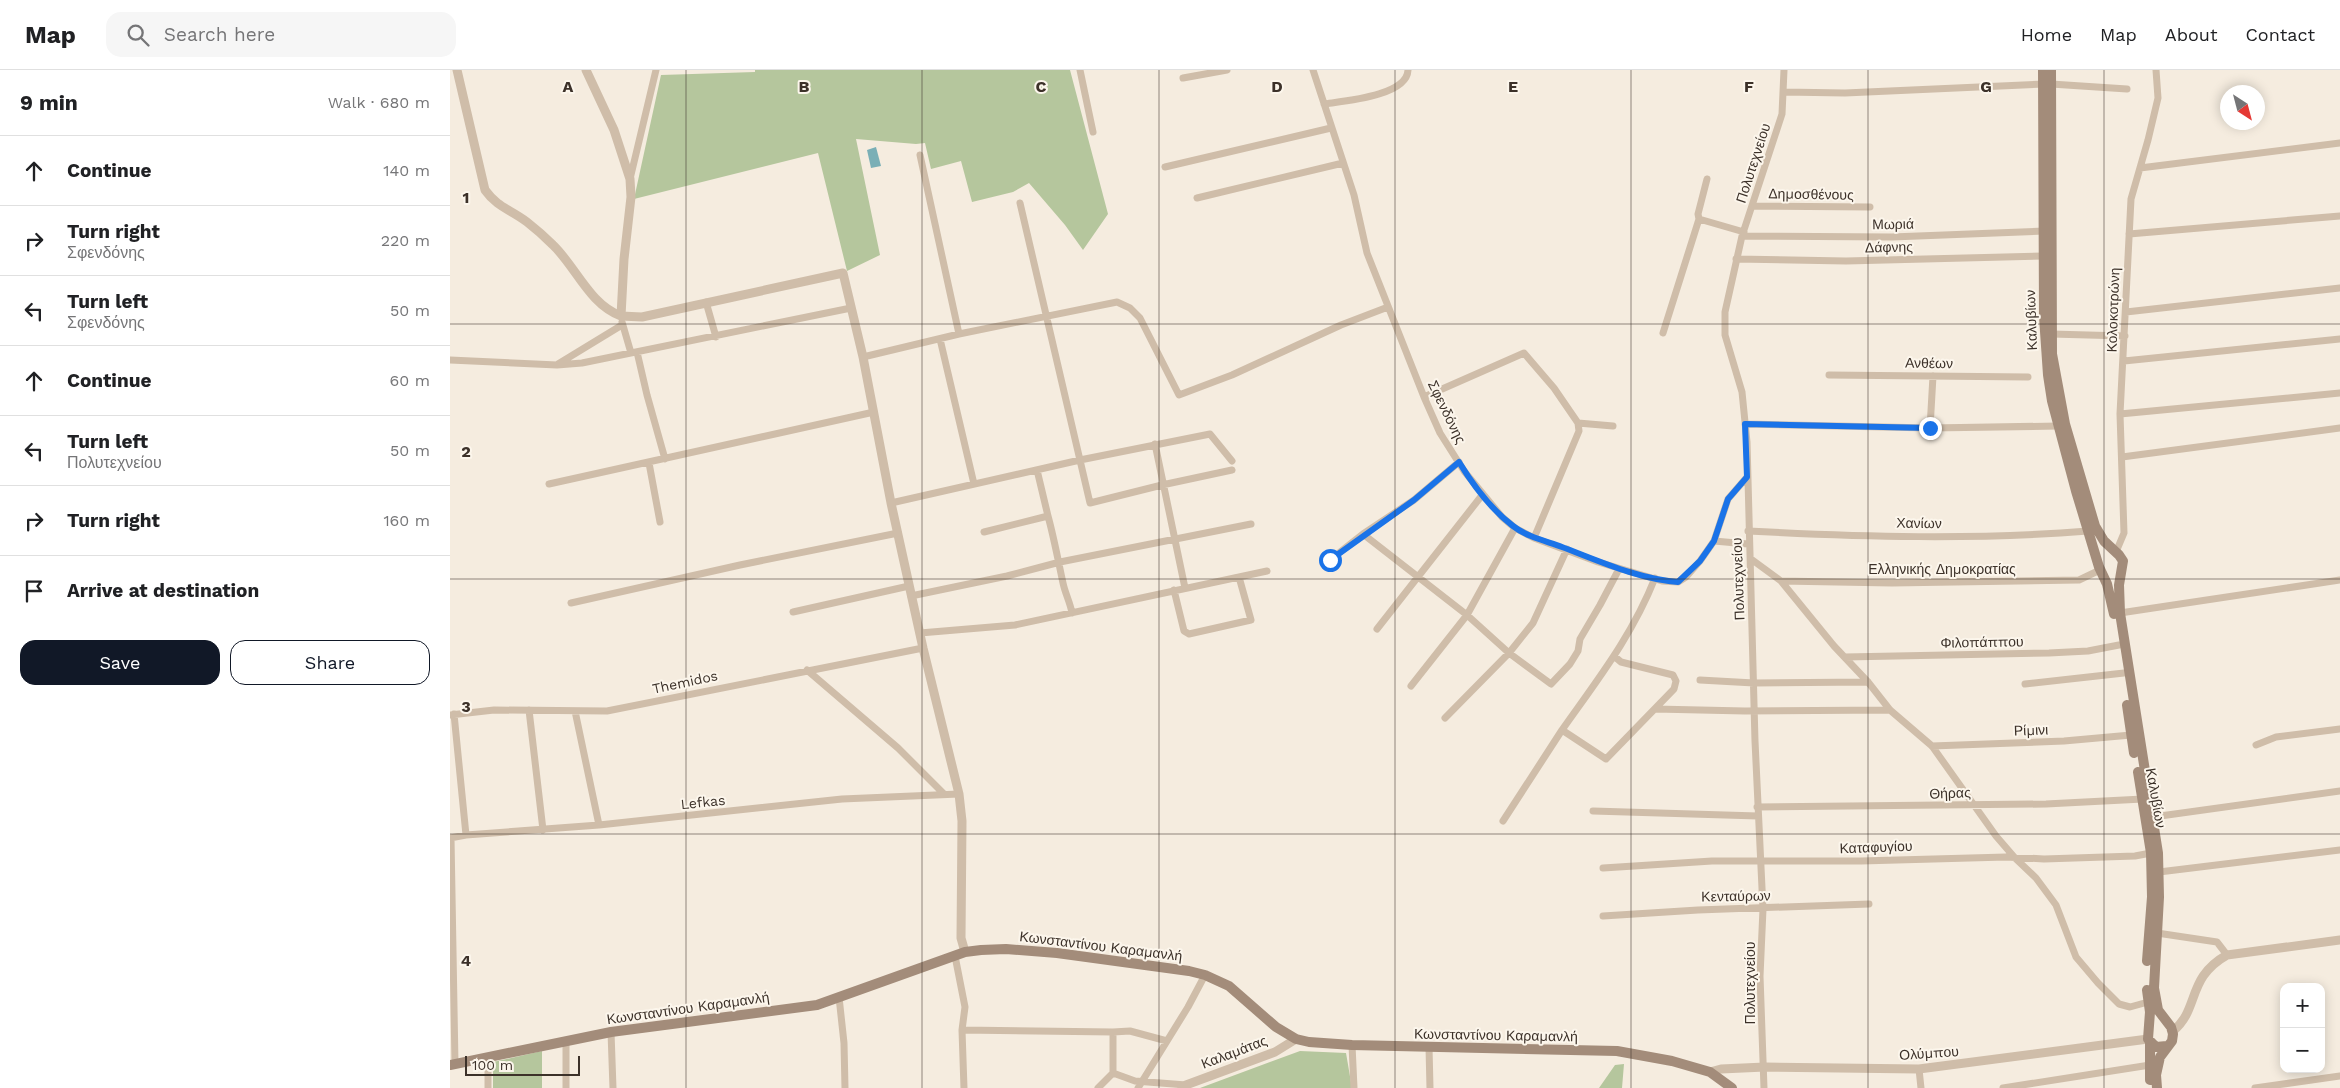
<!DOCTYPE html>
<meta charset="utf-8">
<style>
:root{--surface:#fff;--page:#f6f6f6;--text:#202124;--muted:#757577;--line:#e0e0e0;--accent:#111827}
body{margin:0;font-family:"Work Sans",sans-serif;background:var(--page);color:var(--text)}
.controls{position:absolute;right:15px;bottom:15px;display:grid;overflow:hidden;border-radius:10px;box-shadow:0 2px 12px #0003}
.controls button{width:45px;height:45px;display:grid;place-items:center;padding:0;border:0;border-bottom:1px solid var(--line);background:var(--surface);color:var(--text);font:25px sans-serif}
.compass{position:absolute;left:1770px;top:15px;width:45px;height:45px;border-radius:50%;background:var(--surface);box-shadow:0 2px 12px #0003;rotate:144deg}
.scale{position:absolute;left:15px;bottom:12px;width:115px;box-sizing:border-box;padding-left:5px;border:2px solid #3c3129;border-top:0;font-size:14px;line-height:18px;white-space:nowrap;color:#3c3129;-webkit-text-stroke:4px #fcf6ec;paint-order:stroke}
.stop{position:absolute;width:15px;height:15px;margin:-11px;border:4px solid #1a73e8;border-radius:50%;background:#fff}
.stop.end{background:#1a73e8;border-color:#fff;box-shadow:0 1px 5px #0008}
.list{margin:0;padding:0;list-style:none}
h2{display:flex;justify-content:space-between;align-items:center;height:65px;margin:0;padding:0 20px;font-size:21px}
h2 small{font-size:16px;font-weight:400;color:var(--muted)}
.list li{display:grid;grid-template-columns:32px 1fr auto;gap:15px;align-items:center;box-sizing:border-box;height:70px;padding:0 20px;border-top:1px solid var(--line)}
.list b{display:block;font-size:19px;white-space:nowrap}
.list p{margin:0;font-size:16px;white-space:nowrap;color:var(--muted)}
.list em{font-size:16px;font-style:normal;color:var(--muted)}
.actions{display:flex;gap:10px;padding:15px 20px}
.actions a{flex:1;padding:11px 0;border:1px solid var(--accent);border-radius:15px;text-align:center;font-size:18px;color:var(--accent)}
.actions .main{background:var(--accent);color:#fff}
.icon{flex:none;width:28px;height:28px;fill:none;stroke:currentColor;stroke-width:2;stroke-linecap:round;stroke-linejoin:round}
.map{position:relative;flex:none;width:1890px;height:1018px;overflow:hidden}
header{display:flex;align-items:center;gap:30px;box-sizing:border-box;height:70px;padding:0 25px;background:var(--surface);border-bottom:1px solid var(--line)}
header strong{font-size:24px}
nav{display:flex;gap:28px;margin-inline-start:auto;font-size:18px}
.search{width:350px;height:45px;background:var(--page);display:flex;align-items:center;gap:12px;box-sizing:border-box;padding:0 18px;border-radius:15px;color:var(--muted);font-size:19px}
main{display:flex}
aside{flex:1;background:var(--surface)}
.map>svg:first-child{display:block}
.green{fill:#b5c69d}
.water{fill:#7aafb6}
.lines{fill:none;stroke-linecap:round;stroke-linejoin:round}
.minor{stroke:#cfbda9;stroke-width:7}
.tertiary{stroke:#cfbda9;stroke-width:9}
.secondary{stroke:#a38c7a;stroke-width:10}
.route{stroke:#1a73e8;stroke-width:6}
.grid{fill:none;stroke:#3c3129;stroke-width:1;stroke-opacity:0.55}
.labels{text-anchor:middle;stroke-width:4;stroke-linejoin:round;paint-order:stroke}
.street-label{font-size:14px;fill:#3c3129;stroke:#fcf6ec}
.grid-label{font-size:16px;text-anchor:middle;font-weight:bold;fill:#3c3129;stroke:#fcf6ec;stroke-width:4;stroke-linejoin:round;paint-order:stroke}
</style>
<header>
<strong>Map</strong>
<div class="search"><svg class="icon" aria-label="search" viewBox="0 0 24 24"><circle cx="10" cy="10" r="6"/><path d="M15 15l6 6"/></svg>Search here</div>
<nav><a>Home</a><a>Map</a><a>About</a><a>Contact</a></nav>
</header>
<main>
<aside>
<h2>9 min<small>Walk · 680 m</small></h2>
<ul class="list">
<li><svg class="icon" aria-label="ahead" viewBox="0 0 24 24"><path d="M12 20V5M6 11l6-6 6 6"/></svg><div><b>Continue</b></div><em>140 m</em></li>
<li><svg class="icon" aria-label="right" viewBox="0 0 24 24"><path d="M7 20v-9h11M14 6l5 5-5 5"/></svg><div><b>Turn right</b><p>Σφενδόνης</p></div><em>220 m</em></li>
<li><svg class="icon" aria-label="left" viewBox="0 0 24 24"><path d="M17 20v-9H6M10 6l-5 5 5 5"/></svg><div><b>Turn left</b><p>Σφενδόνης</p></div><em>50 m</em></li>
<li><svg class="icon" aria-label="ahead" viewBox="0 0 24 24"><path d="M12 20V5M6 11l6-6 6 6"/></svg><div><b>Continue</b></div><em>60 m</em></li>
<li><svg class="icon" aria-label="left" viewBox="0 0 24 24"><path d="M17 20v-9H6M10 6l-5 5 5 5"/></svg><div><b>Turn left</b><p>Πολυτεχνείου</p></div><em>50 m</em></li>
<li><svg class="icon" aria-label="right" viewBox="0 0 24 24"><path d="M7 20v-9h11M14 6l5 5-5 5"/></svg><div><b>Turn right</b></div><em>160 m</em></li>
<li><svg class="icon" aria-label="arrive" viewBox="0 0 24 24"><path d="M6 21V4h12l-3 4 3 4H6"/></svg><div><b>Arrive at destination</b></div></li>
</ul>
<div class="actions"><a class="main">Save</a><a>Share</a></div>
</aside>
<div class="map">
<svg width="1890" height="1018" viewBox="0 0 1890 1018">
<rect width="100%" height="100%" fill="#f5ecdf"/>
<!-- green -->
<path class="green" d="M305,0H620L658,144L633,180L615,155L579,113L563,122L522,132L511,91L481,99L475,73L466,74L406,69L430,185L397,201L368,83L184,129L211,5L305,2Z
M92,981V1018H43V992Z
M850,981L896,983L902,1018H750Z
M1174,994L1172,1018H1149L1165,995Z"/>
<!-- water -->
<path class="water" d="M426,77L431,96L421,98L417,80Z"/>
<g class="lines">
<!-- minor -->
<path class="minor" d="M630,0L643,62
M863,0L904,125L917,183L974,327L990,363L1014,401L1052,447L1065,458L1084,468L1148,492L1212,511L1228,512L1236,507L1250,491L1264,471L1298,474
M733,8L777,0
M1601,14L1677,19
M1334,22L1395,23L1594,14
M874,34C894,31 957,26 958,0
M470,85L509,264
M715,97L881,58
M1690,98L1890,73
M180,109L206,0
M1257,109L1248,144L1249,149L1294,162
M747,128L893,93
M570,133L640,433L712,415L782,400
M1302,136L1420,137
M1679,164L1890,146
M1292,166L1442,167L1594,161
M1286,189L1396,191L1593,186
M256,232L266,267
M1676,242L1890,218
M172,252L181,283
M1213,263L1249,149
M1601,264L1675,266
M490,269L524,414
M187,282L197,325L215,389
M413,287L509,264L667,232L680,238L690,248L729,325L782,305L891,255L938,237
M0,290L107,295L132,293L401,238
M1674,291L1890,269
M108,294L172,255
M1379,305L1578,307
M974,327L1074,283L1104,318L1128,353L1163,356
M1670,344L1890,323
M1295,354L1480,358L1608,356
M1480,358L1483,306
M705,374L735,518
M1672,387L1890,358
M199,393L210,452
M99,414L424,342
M441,433L630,390L760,364L782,391
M598,446C604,468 608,490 613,513C615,523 620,532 622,543
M1298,461C1411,467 1526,470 1638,461
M534,462L598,446L587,400
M913,464L964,430L1009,392
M1084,468L1129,361L1128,353
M1264,471L1278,429L1297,407
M1666,482L1674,463L1670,344L1681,129L1698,70L1708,28L1706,0
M1301,489L1331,511L1384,576L1418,612L1440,640L1482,676L1546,766L1565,788L1586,808L1606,835L1626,887L1648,913L1669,934L1680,937L1698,932
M880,490L913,464L1017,545L1059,583L1101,614L1120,594L1128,581L1130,569L1150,535L1169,499
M1331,511L1442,513L1629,510L1650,500
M724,520L734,561L739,564L801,550L789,507
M461,526L557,506L610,492L801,454
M121,533L290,495L448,463
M343,542L459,516
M1670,543L1890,510
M927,559L1033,424
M470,563L565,555L817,501
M1164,586L1171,592L1223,605L1226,611L1224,619L1156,689L1112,660C1148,609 1182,566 1205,508
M1395,587L1599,583L1638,581L1669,575
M357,600L448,678L494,724
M1250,610L1304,613L1418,612
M1575,614L1674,603
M961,616L1017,545L1065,458
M1205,639L1295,641L1440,640
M79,640L93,760
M125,641L149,755
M4,644L16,765
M0,645L44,640L157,641L473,578
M995,648L1059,583L1083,553L1117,479
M1806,675L1826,667L1890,659
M1482,676L1614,671L1681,665
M1307,737L1596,734L1693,729
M1143,741L1308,746
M1703,747L1890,721
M1053,751L1112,660
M0,768L16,765L149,755L392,729L509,724
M1,768L5,994
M1153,798L1262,791H1411L1556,787L1594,789L1685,786L1701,783
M1709,802L1890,780
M1153,846L1248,840L1419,834
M1707,863L1767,872L1777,885
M505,886L515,937L512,960L514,1018
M389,927L394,973L395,1018
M512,960L663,962
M161,962L163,1018
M902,975L904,1018
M979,977L980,1018
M1469,999L1471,1018
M663,1003L685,1011L736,1015
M38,1018V987
M116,1018V971
M648,1018L663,1003V962L680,961L717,971
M688,1018L738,937L755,905
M1314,1018L1310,906L1313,839L1305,671L1297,372L1292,322L1275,265V242L1292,166L1332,44L1334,0
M1553,1018L1700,995
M1805,1018L1890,1006"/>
<!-- tertiary -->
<path class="tertiary" d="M7,0L35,120C48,138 60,139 77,152C86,159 95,167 103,175C126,197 139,234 171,246
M136,0L164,60L180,109L181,127L174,189L171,246L192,247L393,203L413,287L441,433L473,578L509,724L512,751L511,868L515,882
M1723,961C1750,939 1736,908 1777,885L1890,870
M1260,1002L1271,999L1315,997L1469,999L1698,969
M732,1018L736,1015L825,982L846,969"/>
<!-- secondary -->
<path class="secondary" d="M1593,0L1594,247L1598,305L1602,331L1626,421L1649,497L1657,514L1664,544
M1601,0L1602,284L1615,354L1645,456L1654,471L1669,485L1673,491L1669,515L1670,543L1708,783L1709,827L1704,918L1708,940L1721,957L1723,964L1722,971L1710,987L1706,1005L1707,1018
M1677,635L1684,683
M1688,702L1701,783L1702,827L1697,891
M1697,920L1700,942L1698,969L1706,977L1717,976
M1700,973V1010
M0,995L161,962L367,935L515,882L531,880L556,879L607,883L739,901L755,905L779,916L826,957L846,969L859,972L902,975L1167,981L1222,991L1260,1002L1282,1018"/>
</g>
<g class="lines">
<!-- route -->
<path class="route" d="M880,490L964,430L1009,392C1023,415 1042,440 1063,456C1077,467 1096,471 1112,477C1149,491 1188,509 1228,512L1250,491L1264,471L1278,429L1297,407L1295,354L1480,358"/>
</g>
<!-- grid -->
<path class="grid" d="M236,0V1018M472,0V1018M709,0V1018M945,0V1018M1181,0V1018M1418,0V1018M1654,0V1018M0,254H1890M0,509H1890M0,764H1890"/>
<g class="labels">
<!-- street labels -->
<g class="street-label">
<text transform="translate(1303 93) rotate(-72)" y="5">Πολυτεχνείου</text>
<text transform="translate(1361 124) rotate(1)" y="5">Δημοσθένους</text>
<text transform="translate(1443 154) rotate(-1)" y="5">Μωριά</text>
<text transform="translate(1439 177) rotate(-1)" y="5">Δάφνης</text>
<text transform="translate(1663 240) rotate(-88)" y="5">Κολοκοτρώνη</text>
<text transform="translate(1581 250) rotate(-92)" y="5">Καλυβίων</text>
<text transform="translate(1479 293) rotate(1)" y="5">Ανθέων</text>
<text transform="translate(997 342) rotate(64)" y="5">Σφενδόνης</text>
<text transform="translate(1469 453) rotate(1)" y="5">Χανίων</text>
<text x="1492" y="504">Ελληνικής Δημοκρατίας</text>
<text transform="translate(1288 509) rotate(-92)" y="5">Πολυτεχνείου</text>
<text transform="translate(1532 572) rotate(-1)" y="5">Φιλοπάππου</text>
<text transform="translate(235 612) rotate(-12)" y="5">Themidos</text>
<text transform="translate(1581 660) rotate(-2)" y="5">Ρίμινι</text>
<text transform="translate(1500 723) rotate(-2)" y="5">Θήρας</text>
<text transform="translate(1706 728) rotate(80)" y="5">Καλυβίων</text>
<text transform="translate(253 732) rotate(-6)" y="5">Lefkas</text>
<text transform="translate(1426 777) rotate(-2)" y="5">Καταφυγίου</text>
<text transform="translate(1286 826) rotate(-1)" y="5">Κενταύρων</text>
<text transform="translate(651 876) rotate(7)" y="5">Κωνσταντίνου Καραμανλή</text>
<text transform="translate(1300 913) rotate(-90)" y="5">Πολυτεχνείου</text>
<text transform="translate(238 938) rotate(-8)" y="5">Κωνσταντίνου Καραμανλή</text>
<text transform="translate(1046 965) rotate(1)" y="5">Κωνσταντίνου Καραμανλή</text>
<text transform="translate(784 982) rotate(-21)" y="5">Καλαμάτας</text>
<text transform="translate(1479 983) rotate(-4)" y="5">Ολύμπου</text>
</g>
</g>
<g class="grid-label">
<text x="118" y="22">A</text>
<text x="354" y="22">B</text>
<text x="591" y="22">C</text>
<text x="827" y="22">D</text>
<text x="1063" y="22">E</text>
<text x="1299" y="22">F</text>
<text x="1536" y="22">G</text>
<text x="16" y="133">1</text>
<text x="16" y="387">2</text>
<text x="16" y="642">3</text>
<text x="16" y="896">4</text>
</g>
</svg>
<div class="controls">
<button>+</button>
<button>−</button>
</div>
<svg class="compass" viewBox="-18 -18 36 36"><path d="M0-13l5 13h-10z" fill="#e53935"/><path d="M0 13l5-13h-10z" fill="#757577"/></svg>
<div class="scale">100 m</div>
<div class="stop" style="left:880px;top:490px"></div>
<div class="stop end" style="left:1480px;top:358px"></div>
</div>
</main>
